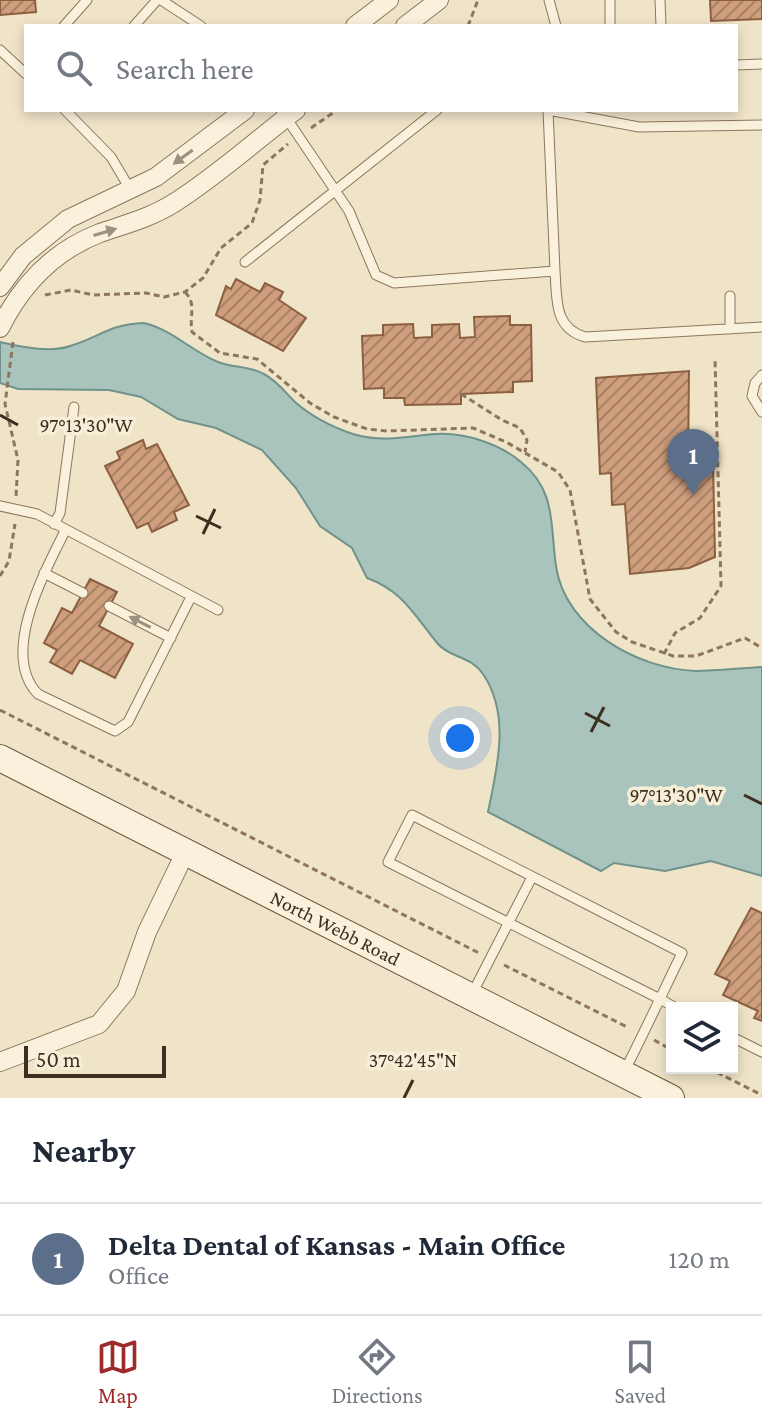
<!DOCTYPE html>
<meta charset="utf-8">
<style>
:root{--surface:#fff;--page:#f6f6f7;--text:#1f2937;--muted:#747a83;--line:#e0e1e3;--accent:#9e2a2b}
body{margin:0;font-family:"Crimson Pro",serif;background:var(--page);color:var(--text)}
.controls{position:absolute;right:24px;bottom:24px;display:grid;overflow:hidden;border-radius:0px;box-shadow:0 4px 12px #0003}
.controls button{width:72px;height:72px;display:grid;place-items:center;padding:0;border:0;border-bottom:2px solid var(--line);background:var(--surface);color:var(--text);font:40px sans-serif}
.scale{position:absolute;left:24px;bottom:20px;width:142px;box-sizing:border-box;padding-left:8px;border:4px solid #3d2e20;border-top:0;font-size:22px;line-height:28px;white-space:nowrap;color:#3d2e20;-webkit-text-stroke:6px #f7eed8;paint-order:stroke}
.you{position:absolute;left:460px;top:738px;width:28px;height:28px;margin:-20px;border:6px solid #fff;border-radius:50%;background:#1a73e8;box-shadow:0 0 0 12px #1a73e833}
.badge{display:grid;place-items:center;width:52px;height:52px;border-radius:50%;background:var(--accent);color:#fff;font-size:26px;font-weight:700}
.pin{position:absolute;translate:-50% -66px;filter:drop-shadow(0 2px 4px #0008)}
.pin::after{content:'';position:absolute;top:42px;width:28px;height:24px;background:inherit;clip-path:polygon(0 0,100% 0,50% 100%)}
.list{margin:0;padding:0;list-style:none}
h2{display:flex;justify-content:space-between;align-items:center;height:104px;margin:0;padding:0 32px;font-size:34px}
h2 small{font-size:26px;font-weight:400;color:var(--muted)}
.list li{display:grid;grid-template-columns:52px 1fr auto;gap:24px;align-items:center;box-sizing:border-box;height:112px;padding:0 32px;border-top:2px solid var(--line)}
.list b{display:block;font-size:30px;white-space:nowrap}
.list p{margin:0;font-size:26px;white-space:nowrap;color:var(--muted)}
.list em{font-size:26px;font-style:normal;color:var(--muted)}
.icon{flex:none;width:44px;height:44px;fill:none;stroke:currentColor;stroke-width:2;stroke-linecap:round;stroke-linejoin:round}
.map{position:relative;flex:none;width:762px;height:1098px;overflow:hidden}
.search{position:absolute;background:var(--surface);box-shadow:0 4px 12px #0003;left:24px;right:24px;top:24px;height:88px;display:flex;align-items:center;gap:20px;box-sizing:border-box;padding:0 28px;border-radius:0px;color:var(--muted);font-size:30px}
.sheet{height:216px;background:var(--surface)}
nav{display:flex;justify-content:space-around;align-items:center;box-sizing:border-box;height:112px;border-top:2px solid var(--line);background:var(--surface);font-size:22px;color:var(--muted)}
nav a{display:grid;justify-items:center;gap:4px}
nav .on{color:var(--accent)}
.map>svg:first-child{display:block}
.water{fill:#a9c4bc;stroke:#6f938a;stroke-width:2}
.building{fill:url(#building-hatch);stroke:#8d5f41;stroke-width:2}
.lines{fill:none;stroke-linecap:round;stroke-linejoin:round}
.service-casing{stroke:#8d765c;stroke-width:11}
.minor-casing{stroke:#8d765c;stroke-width:20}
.secondary-casing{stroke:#6f573f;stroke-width:28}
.path{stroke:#8d765c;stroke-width:3;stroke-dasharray:6 4;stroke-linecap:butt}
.service{stroke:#faf1dc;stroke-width:9}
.minor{stroke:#faf1dc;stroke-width:18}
.secondary{stroke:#faf1dc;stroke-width:26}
.oneway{fill:#9c907e}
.ticks{fill:none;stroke:#3d2e20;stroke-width:3}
.labels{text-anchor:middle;stroke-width:7;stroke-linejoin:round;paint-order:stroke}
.street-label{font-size:20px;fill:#3d2e20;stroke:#f7eed8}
.ticks-label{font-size:20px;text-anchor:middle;fill:#3d2e20;stroke:#f7eed8;stroke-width:7;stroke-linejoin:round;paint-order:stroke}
</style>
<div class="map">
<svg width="762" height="1098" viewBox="0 0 762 1098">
<defs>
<pattern id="building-hatch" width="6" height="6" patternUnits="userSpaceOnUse" patternTransform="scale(2)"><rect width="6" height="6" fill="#cf9f7d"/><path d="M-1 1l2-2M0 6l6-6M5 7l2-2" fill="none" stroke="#a98266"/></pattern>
</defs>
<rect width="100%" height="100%" fill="#f0e4c8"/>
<!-- water -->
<path class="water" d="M144,323C173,330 191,351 218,362C233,368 250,366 264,374C277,381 285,392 295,402C312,417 332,427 353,434C383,443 406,436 436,434C464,432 500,444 521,462C557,491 550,526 556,566C565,629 638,669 696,671C718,671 740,668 762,667V876L711,861L665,871L614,863L601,871L488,812C497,768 511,715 483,674C471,656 450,658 438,644C414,615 403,591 367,578L352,548L320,526L296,488L262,450L216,428L178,419L141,397L109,390L18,389L0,383V342C20,347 50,353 70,346C100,337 110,324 144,323Z"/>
<!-- building -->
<path class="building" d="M0,0H35L36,12L0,15Z
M710,0H762V19L711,21Z
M236,279L260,292L265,283L283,292L279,300L306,318L283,351L216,315L226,286L231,289Z
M510,316V325H531L532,381L513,382V392L461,394V404L405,405L404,398H384V388L364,389L362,336L383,335V325L413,324L414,338L432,337V325L459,324L460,338L475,337L474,317Z
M689,371L688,463L713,462L715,557L689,568L630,574L625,504L612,505L611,473L600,474L596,378Z
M143,440L146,449L157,444L189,505L174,512L177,520L152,532L148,523L137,528L105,466L120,459L117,452Z
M90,579L117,592L99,626L133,644L115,678L80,660L72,674L50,662L57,650L44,643L62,608L72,613Z
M751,908L762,913V1021L754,1018L758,1011L723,995L730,981L715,974Z"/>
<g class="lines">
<!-- service casing -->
<g class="service-casing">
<path id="service" d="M161,0L201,26
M549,0L556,26
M610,0V26
M660,0L661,26
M64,26L87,0
M134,26L157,0
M0,50L26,74
M736,65L762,64
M65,110L111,157L130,189
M281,110L349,211L376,275L394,283L555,271L548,110
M548,110L639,127L762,125
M245,262L437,110
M555,271C557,300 554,328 585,337L762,327
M730,329V296
M762,375L755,383L752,396L762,412
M0,506L37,514L218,610
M54,524L60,513L74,407
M65,531C43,575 0,655 38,694L115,731L128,722L191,597
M44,573L83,593
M109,606L171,638
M472,994L532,877
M732,1037L762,1052
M625,1070C645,1031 663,992 682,953L412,815L388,862L660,999L676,1008"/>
</g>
<!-- minor casing -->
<g class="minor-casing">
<path id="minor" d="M355,26L389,0
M405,26L439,0
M0,287L23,256L68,219L156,177L245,110
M0,328C22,284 53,251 100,233C126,224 150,218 174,203C217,176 255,141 296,110
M0,1062L99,1024L126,991L147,932L185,853"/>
</g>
<!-- secondary casing -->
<g class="secondary-casing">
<g id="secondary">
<path id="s1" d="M0,758L671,1098"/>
</g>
</g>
<!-- path -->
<path class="path" d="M468,26L478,0
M311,128L337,110
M185,292C197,304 189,316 192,332L220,353L257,359L310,403L334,417L367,429L387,431L473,428L506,442L558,472L570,490L590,599L616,632L632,642L673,656H696L745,638L762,648
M45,295L71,290L93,295L146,293L164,297L185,292L203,278L221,248L252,223L260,200L263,165L288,144
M13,342L5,404L18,460L16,497
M461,394L502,420L520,428L527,440L525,452
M0,576L9,561L15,524
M664,654L675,633L700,618L721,586L715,359
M0,710L479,953
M504,965L629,1028
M654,1040L672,1050
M708,1068L762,1095"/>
<!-- service -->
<use href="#service" class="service"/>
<!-- minor -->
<use href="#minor" class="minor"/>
<!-- secondary -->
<use href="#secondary" class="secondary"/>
</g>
<!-- one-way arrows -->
<defs><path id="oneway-solid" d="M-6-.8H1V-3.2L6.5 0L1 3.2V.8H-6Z" transform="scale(2)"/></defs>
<g class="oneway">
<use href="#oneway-solid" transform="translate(183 157) rotate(144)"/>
<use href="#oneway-solid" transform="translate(105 232) rotate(-17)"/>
<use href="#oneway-solid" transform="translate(140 622) rotate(-153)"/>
</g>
<!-- ticks -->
<path class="ticks" d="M0,415L18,425M196,516L221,528M203,534L215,509M585,713L610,726M591,732L604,707M744,795L762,804M404,1098L413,1080"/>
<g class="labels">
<!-- street labels -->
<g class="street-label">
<text dy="7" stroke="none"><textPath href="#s1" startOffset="376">North Webb Road</textPath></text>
</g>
</g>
<g class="ticks-label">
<text x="86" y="432">97°13'30"W</text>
<text x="676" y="802">97°13'30"W</text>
<text x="413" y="1067">37°42'45"N</text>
</g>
</svg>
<div class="controls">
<button><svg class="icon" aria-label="layers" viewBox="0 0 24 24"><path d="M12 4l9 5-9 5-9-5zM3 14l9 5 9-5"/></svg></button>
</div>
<div class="scale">50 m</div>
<div class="you"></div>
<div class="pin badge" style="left:693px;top:495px;background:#5c6f8a">1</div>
<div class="search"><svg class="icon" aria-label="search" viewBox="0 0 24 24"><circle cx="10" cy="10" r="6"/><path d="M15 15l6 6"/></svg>Search here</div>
</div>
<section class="sheet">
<h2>Nearby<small></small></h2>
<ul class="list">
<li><span class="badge" style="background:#5c6f8a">1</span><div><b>Delta Dental of Kansas - Main Office</b><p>Office</p></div><em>120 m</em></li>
</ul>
</section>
<nav>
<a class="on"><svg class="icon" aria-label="map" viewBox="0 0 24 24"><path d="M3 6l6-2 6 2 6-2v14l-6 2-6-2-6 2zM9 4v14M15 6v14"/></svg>Map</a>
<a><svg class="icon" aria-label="directions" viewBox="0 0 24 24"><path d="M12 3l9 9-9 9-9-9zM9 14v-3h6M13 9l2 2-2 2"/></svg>Directions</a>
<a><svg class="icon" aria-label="saved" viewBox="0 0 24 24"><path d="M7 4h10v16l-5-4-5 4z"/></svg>Saved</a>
</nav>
